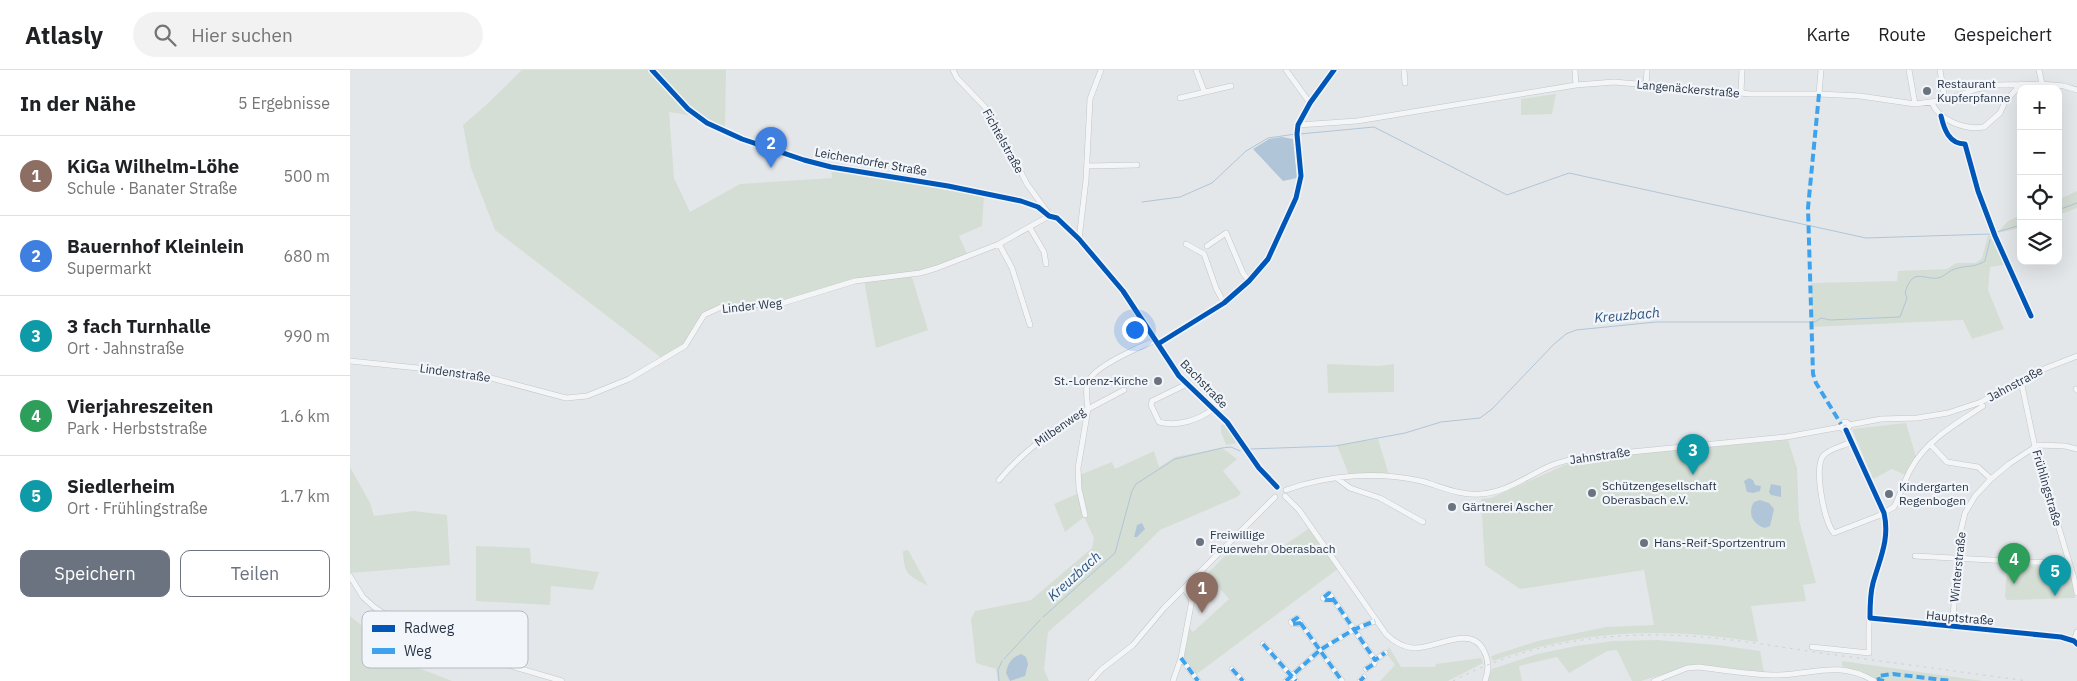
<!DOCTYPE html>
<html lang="de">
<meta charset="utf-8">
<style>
:root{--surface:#fff;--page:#f2f2f2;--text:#202124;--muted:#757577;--line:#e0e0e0;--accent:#6a737f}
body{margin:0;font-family:"IBM Plex Sans",sans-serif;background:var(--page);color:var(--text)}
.controls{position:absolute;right:15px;top:15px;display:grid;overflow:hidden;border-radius:10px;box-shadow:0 5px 20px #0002}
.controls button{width:45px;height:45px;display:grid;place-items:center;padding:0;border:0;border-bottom:1px solid var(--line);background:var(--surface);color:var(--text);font:25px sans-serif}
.you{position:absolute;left:784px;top:259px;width:18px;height:18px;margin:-12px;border:4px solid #fff;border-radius:50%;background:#1a73e8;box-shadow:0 0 0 8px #1a73e833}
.badge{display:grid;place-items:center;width:32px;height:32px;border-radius:50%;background:var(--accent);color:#fff;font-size:16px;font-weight:700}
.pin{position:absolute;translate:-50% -41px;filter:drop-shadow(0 1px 2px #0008)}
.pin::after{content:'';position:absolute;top:26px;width:18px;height:15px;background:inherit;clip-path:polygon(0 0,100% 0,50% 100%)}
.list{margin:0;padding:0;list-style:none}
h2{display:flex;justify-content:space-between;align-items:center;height:65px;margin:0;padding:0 20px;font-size:21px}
h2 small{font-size:16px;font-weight:400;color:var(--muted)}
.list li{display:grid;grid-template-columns:32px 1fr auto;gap:15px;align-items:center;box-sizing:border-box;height:80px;padding:0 20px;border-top:1px solid var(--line)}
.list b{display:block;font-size:19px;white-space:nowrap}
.list p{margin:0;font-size:16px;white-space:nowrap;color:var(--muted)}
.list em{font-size:16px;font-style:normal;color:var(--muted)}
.actions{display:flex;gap:10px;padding:15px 20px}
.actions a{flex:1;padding:11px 0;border:1px solid var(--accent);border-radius:10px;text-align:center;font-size:18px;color:var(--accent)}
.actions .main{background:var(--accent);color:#fff}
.icon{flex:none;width:28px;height:28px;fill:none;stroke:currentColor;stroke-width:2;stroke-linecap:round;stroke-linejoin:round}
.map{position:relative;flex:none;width:1727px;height:611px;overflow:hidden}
header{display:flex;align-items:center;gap:30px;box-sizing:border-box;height:70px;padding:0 25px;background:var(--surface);border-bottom:1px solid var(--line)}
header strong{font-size:24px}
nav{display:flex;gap:28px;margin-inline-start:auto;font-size:18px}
.search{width:350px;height:45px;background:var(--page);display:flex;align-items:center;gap:12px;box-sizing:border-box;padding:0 18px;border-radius:28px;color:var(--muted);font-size:19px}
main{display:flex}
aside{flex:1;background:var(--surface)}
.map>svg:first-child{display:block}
.green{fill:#d5ded4}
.water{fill:#b0c5d7}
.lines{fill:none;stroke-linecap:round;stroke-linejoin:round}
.stream{stroke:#b0c5d7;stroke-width:1}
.minor-casing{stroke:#c2c5c8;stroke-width:6}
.minor{stroke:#f4f5f6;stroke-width:5}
.rail{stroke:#cdcfd1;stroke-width:1;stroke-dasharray:2.5 5;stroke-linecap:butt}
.quiet{stroke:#3ea3ec;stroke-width:4;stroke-dasharray:8 4;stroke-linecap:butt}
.cycleway-casing{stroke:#f2f5f9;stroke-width:8}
.cycleway{stroke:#0057b8;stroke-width:5}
.poi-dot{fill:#6a737f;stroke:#f2f5f9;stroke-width:2}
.labels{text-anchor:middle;stroke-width:4.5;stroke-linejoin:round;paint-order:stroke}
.poi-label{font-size:12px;fill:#283546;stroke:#f2f5f9;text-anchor:start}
.street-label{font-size:12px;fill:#283546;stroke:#f2f5f9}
.water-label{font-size:14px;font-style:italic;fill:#2d567f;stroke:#f2f5f9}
.key{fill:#f2f5f9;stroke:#b5bbc3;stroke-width:1}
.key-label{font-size:14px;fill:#283546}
</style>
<header>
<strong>Atlasly</strong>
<div class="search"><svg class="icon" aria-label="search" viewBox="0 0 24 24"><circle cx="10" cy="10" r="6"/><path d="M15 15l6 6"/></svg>Hier suchen</div>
<nav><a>Karte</a><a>Route</a><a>Gespeichert</a></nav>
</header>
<main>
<aside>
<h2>In der Nähe<small>5 Ergebnisse</small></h2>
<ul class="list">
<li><span class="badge" style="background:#8d6e63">1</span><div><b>KiGa Wilhelm-Löhe</b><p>Schule · Banater Straße</p></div><em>500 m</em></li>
<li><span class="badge" style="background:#3f7fe0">2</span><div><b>Bauernhof Kleinlein</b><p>Supermarkt</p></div><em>680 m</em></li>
<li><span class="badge" style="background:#0f9aa8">3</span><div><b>3 fach Turnhalle</b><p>Ort · Jahnstraße</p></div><em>990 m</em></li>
<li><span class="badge" style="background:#2e9e5b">4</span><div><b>Vierjahreszeiten</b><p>Park · Herbststraße</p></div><em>1.6 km</em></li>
<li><span class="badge" style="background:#0f9aa8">5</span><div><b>Siedlerheim</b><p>Ort · Frühlingstraße</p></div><em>1.7 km</em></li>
</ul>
<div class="actions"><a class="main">Speichern</a><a>Teilen</a></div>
</aside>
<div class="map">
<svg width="1727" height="611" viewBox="0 0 1727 611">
<rect width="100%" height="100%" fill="#e4e7ea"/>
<!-- green -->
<path class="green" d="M172,0H299L330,34L345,46L319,42L324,108L340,142L390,114L482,108L481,98L634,125L632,156L609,166L619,188L562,207L578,260L526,278L514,210L431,233L388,235L357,240L336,275L313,289L145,160L121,98L113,55L135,36Z
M304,0H376L375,60L339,38Z
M1206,24L1202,44L1171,45V29Z
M1727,121V138L1708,145V130Z
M1671,145V158L1647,163L1658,151Z
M1644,164L1659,194L1640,197L1638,220L1654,259L1622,269L1613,250L1462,257L1461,213L1547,211L1548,201L1597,199L1606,193H1626L1632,188L1638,165Z
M977,294L1029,296L1044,294V322L978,323Z
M1556,353L1566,387L1555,405L1542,399L1523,409L1502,359Z
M875,354L888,373L876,375L871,362V355Z
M1028,369L1039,405H999L987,375Z
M1438,370L1447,398L1449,450L1466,513L1453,515L1456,531L1401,536L1408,572C1312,557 1235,559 1143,591L1141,586L1188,571L1256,557L1304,555L1294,500L1170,519L1135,495L1131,429L1141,428L1215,395L1236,388Z
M872,378L887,389L873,401L891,423L887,427L810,460L776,494L698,562L694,599L699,611H648L646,599L626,593L621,549L625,541L681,530L742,478L744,468L734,447L715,462L704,434L729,423L727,406L762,392L765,399L804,381L809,397L825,387Z
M0,397L20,433L24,446L63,441L97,445L100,495L0,503Z
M961,457L989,498L844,606L830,586L837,555L843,562L879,529L857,504L883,478L891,487L911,473L923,483Z
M126,476L180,478L181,493L249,502L243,520L201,516L200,535L126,531Z
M558,480L578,516C558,505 554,505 553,481Z
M1657,494L1719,499L1723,509L1725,528L1657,530L1655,527Z
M0,546L61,595L102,611H0Z
M1307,570L1367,575L1410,581L1414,602L1346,594L1291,611H1282L1267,580L1257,581L1219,603L1207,587L1169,596L1172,611H1137L1142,599L1187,584L1226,576L1264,571Z
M1039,577L1051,597H1085L1086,594L1131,588L1133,593L1098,611H1030L1045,595L1036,583Z
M1492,591L1633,611H1526L1519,605L1492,596Z"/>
<!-- water -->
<path class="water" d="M932,67L943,69L947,108L933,111L903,79L919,69Z
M1399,408L1403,410L1405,415L1411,416L1410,421L1403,423L1397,422L1394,411Z
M1421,414L1431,416V427L1421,425L1419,422Z
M1410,430L1419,433L1424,439L1420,456L1415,458C1403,454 1397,444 1404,432Z
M792,453L795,459L787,467H784L787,455Z
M671,584L676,587L678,594L675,606L660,611L656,603C658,593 661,588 671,584Z"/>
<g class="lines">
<!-- stream -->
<path class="stream" d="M950,64L1024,57L1157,125L1219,103L1516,168L1640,164L1671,155
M792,132L830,127L862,113L896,81L918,68L946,64
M1708,140L1727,133
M900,379L985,376L1055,363L1091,352L1130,348L1142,339L1203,275L1216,264L1226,260L1306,252H1465L1471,248L1480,250L1550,247L1557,228L1555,223C1563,194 1576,213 1591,207C1596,205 1600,200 1605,199C1615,195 1625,198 1635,191L1640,170
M693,547L765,483L782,421L786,414L825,389L872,378L881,377L890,381
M654,589L690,550
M649,611L648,600L652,591"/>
<!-- minor casing -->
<g class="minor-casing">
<path id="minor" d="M302,0L338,39L357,53L392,69L454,90L481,97L598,116L671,131L688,137L699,146L707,148L729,169L773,221L829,306L877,352L909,398L927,417
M603,0L607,8L634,36L643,48L677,114L698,143
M846,0L854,21
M936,0L960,33
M1054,0L1055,13
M1225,0L1226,15
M1559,0L1565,34
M1590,0L1595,30
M1689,0L1692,14
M1296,15L1297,0
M1391,23L1392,0
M1469,24L1471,0
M830,28L881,16
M1582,33C1590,51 1615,60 1634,57L1650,43L1655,32L1671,14
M948,55L1007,51L1226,15L1264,12L1401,24H1469L1510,26L1565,34L1595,30L1627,19L1647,15L1692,14L1714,16L1727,20
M737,96L787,95
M680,158L694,182L696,194
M729,169L736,110L740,29L751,0
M649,174L662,198L680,255
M836,174L854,184L866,218L874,233
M857,176L876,163L893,203L899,211
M808,274L874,233L899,211L918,189L946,128L951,106L947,64L948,55L960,33L984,0
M0,291L126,304L216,328L237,326L279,309L335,276L354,245L371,237L433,233L505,211L570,203L587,198L649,174L699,146
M1671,311L1686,382L1724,508L1727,523
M837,314L802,331L801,335L809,352C827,357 849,350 863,339
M1726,319L1727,320
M1491 356a4 4 0 1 1 8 0a4 4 0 1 1-8 0Z
M1499,355L1531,349L1567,348L1598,343L1631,332L1681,304L1727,286
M1501,372C1494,376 1478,379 1473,386C1464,399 1474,452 1484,463L1528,446L1544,437C1551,424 1554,410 1562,397C1578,369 1606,354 1633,336L1631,332
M1580,374L1597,392L1628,397L1641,409
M988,409L1000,418L1030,428L1073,452
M649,410C677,377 702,362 738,339C737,331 735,320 738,312C743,297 791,276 806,270
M936,420C978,405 1027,401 1071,411C1090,416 1110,426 1130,424C1156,423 1177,406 1200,396C1209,392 1220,390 1229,387L1436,367L1491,357
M935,426L949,440L1036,564C1043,571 1053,577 1063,578C1084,580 1121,553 1134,581C1139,591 1139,601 1135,611
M735,445L729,419L728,398L738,339L774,320
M1565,486L1719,494
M0,506L13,527L24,537L41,548L134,588L212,611
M983,530H976L973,528L979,523L1025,590L1035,583
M1520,548L1711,567L1724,571L1727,574
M951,553L943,554L941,552L947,548L992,611
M1602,558L1610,464L1615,443L1625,426L1641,409L1659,394L1688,375L1715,376L1727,379
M1724,571L1727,562
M913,574L946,611
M1462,577L1519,583C1519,561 1518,539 1522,517C1527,488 1541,475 1534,443L1496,360
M831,588L848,611
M882,599L893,611
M1016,599L1024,594L1025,590
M741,611L752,599L783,575L814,538L925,427
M823,611L831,588L842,530L834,518
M936,611L970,580L1003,560L1025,551
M1010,611L1014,607
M1304,611L1337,598L1349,597C1373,600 1398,604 1422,605C1460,606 1487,589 1524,611"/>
</g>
<!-- minor -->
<use href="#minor" class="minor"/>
<!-- rail -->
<path class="rail" d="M1103,611C1165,578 1239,564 1309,565C1365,565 1422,576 1478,584C1545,593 1611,602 1678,611"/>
<!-- quiet -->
<path class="quiet" d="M1469,24L1458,138L1463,304L1466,313L1491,354
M983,530H976L973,528L979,523L1025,590L1035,583
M951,553L943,554L941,552L947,548L992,611
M913,574L946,611
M831,588L848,611
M882,599L893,611
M1016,599L1024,594L1025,590
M936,611L970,580L1003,560L1025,551
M1010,611L1014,607
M1534,611L1529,610L1528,606L1543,604L1602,611"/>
<!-- cycleway casing -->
<g class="cycleway-casing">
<path id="cycleway" d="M302,0L338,39L357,53L392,69L454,90L481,97L598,116L671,131L688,137L699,146L707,148L729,169L773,221L829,306L877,352L909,398L927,417
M1591,46C1594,59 1599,74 1615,74L1628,121L1645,166L1681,246
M808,274L874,233L899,211L918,189L946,128L951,106L947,64L948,55L960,33L984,0
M1496,360L1534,443C1540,469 1530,488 1523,513C1520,524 1520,537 1520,548L1711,567L1724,571L1727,574"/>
</g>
<!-- cycleway -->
<use href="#cycleway" class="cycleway"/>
</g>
<!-- markers -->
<g class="poi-dot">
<circle cx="1577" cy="21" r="5"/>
<circle cx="808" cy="311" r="5"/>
<circle cx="1242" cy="423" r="5"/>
<circle cx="1539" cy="424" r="5"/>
<circle cx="1102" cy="437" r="5"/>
<circle cx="850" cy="472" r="5"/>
<circle cx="1294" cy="473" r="5"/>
</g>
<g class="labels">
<!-- poi labels -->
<g class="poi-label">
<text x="1587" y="18">Restaurant<tspan x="1587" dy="14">Kupferpfanne</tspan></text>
<text x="798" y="315" text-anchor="end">St.-Lorenz-Kirche</text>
<text x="1252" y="420">Schützengesellschaft<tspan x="1252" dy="14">Oberasbach e.V.</tspan></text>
<text x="1549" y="421">Kindergarten<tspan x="1549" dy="14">Regenbogen</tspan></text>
<text x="1112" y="441">Gärtnerei Ascher</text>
<text x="860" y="469">Freiwillige<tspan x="860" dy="14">Feuerwehr Oberasbach</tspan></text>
<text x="1304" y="477">Hans-Reif-Sportzentrum</text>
</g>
<!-- street labels -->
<g class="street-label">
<text transform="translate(1338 19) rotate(5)" y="4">Langenäckerstraße</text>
<text transform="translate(653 71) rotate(61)" y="4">Fichtelstraße</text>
<text transform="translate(521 92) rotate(10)" y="4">Leichendorfer Straße</text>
<text transform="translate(402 236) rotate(-6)" y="4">Linder Weg</text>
<text transform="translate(105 303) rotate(8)" y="4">Lindenstraße</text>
<text transform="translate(854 314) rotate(46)" y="4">Bachstraße</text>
<text transform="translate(1665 314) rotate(-28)" y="4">Jahnstraße</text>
<text transform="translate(710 357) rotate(-35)" y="4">Milbenweg</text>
<text transform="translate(1250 386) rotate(-8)" y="4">Jahnstraße</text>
<text transform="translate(1697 418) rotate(74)" y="4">Frühlingstraße</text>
<text transform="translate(1608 497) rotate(-84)" y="4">Winterstraße</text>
<text transform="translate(1610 548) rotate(5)" y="4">Hauptstraße</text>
</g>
<!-- water labels -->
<g class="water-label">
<text transform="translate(1277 245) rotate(-5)" y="5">Kreuzbach</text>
<text transform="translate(724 506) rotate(-42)" y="5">Kreuzbach</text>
</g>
</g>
<!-- legend -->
<rect x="12" y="541" width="166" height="57" rx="8" class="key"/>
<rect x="22" y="555" width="23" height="7" fill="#0057b8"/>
<rect x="22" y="578" width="23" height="6" fill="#3ea3ec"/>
<g class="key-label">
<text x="54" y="563">Radweg</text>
<text x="54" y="586">Weg</text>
</g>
</svg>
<div class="controls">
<button>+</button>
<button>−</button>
<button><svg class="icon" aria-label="locate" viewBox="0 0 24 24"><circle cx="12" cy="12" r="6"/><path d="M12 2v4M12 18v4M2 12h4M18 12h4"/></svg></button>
<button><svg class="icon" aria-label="layers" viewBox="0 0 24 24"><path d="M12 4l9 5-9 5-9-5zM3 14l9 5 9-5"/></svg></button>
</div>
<div class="you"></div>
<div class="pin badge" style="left:852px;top:543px;background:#8d6e63">1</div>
<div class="pin badge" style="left:421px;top:98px;background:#3f7fe0">2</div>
<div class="pin badge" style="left:1343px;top:405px;background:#0f9aa8">3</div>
<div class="pin badge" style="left:1664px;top:514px;background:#2e9e5b">4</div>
<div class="pin badge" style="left:1705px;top:526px;background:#0f9aa8">5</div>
</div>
</main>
